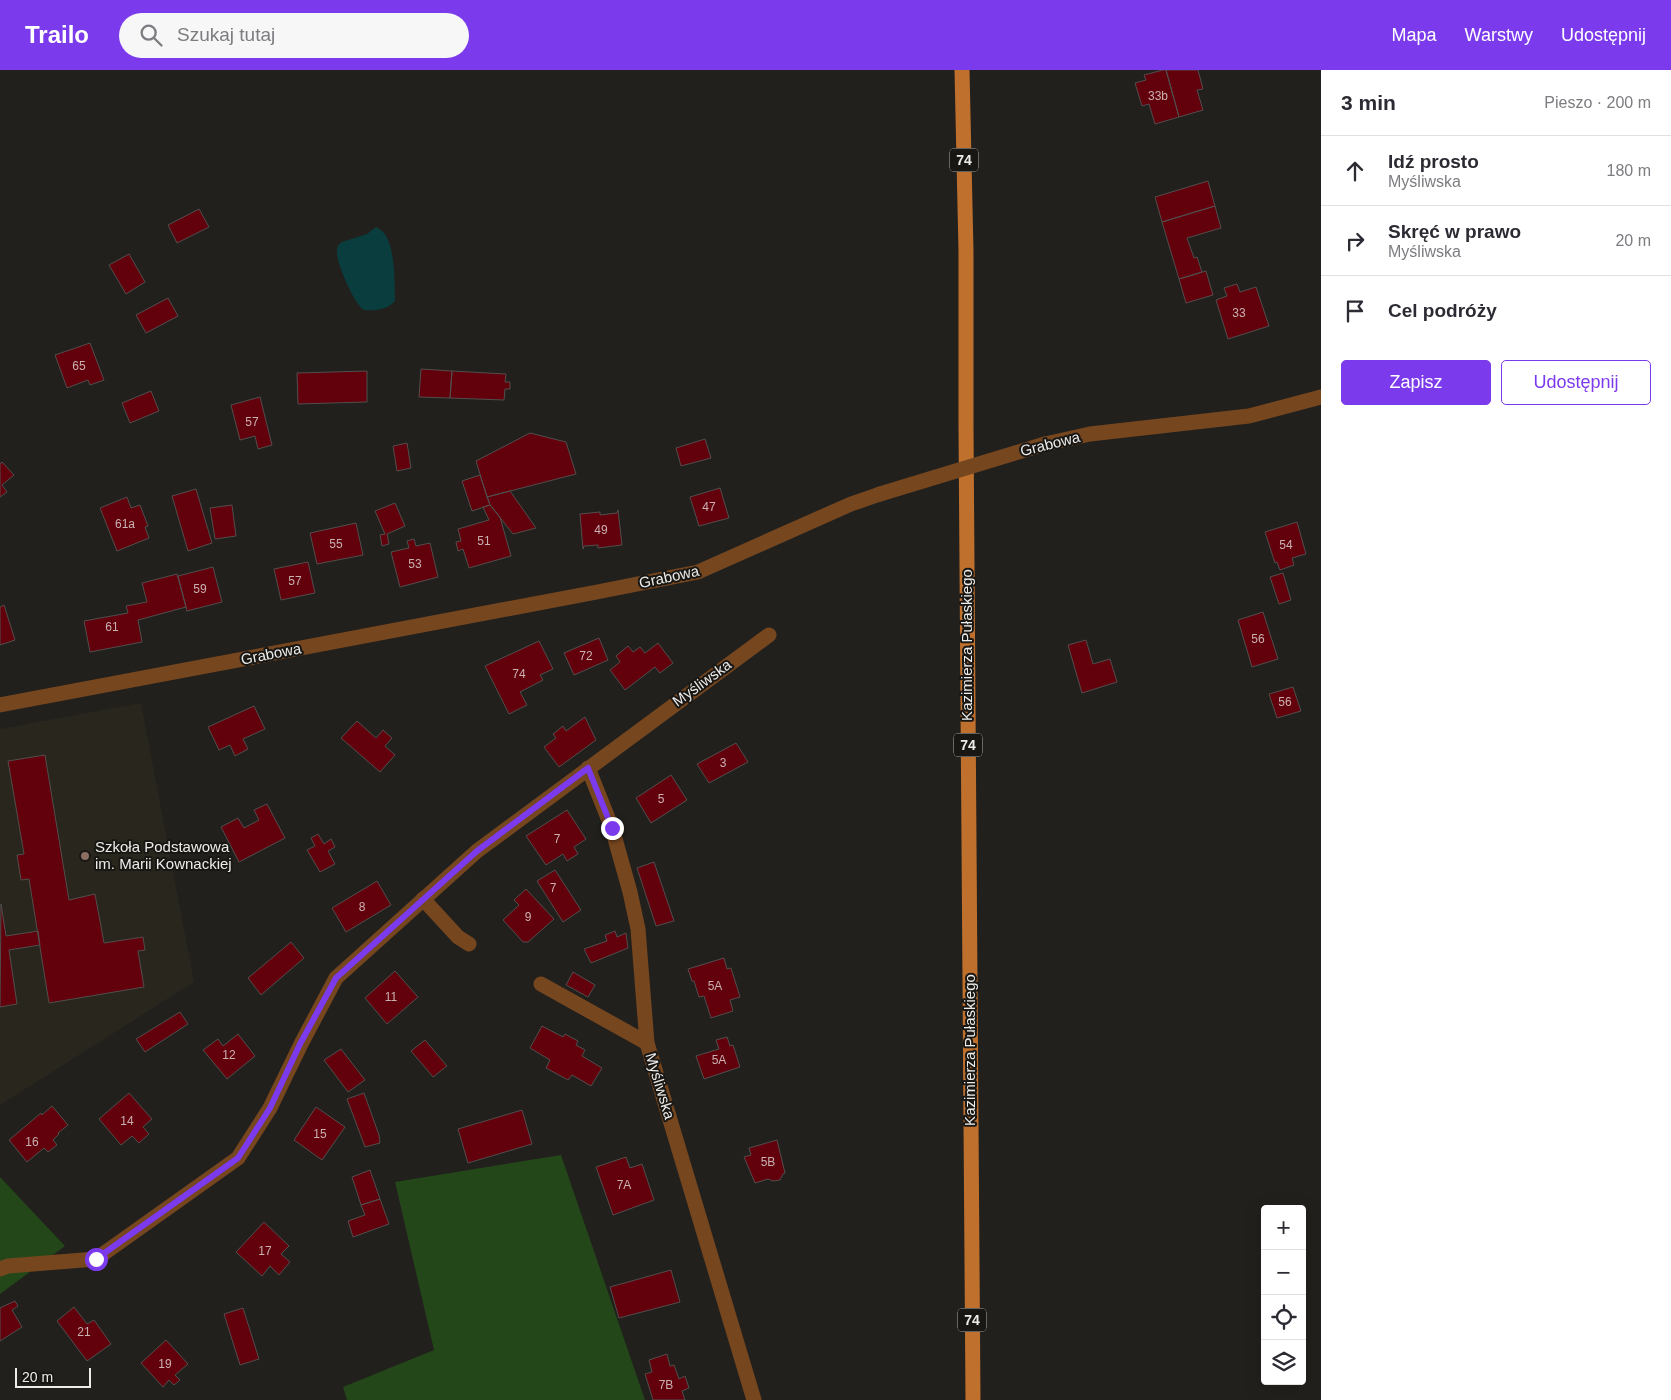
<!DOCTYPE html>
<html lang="pl">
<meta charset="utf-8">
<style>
:root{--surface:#fff;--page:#f7f7f7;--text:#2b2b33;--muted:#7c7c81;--line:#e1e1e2;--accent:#7c3aed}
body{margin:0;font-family:Helvetica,sans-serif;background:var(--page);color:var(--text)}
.controls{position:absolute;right:15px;bottom:15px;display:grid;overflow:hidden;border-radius:5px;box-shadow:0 5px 20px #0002}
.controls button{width:45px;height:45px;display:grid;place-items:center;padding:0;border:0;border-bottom:1px solid var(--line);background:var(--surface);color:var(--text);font:25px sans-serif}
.scale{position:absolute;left:15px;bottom:12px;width:76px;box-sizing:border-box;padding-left:5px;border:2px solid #edecea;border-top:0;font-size:14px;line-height:18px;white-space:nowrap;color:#edecea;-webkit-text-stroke:4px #181714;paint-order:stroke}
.stop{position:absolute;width:15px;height:15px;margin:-11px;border:4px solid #7c3aed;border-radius:50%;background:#fff}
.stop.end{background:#7c3aed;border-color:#fff;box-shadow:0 1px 5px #0008}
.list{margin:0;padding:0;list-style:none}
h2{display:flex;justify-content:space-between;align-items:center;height:65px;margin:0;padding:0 20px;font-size:21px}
h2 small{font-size:16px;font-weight:400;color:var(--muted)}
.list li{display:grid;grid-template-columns:32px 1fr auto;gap:15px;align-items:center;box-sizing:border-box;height:70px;padding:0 20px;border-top:1px solid var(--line)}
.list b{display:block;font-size:19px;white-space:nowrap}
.list p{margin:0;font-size:16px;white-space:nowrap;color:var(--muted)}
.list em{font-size:16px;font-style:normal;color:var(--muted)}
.actions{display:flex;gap:10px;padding:15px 20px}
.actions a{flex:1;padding:11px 0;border:1px solid var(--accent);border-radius:5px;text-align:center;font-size:18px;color:var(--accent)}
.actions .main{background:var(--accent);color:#fff}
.icon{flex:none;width:28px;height:28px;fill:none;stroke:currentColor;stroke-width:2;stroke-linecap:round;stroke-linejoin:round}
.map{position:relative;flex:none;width:1321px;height:1330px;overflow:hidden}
header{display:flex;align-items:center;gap:30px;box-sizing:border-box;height:70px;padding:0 25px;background:var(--accent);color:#fff}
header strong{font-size:24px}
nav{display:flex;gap:28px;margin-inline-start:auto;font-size:18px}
.search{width:350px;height:45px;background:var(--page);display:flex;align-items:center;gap:12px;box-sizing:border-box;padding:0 18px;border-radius:28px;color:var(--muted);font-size:19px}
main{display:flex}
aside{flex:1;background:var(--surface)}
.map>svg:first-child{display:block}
.built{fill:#28261d}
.green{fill:#234719}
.water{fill:#093d3e}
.building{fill:#62000c;stroke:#524e4d}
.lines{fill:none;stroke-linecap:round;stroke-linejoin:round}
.service{stroke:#76461f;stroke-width:15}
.minor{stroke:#76461f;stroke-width:15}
.tertiary{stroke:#76461f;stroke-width:15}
.primary{stroke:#c0702d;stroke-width:15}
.tertiary-bridge{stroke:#76461f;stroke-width:15}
.route{stroke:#7c3aed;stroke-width:6}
.education-dot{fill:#8d6e63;stroke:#181714;stroke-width:2}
.labels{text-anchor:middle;stroke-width:4;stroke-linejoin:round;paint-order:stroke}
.number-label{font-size:12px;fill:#cab1b2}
.shield{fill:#181714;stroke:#adacaa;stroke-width:1}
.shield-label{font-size:14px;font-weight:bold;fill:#edecea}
.street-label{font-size:15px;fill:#edecea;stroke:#181714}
.poi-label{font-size:15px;fill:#edecea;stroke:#181714;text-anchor:start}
</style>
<header>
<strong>Trailo</strong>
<div class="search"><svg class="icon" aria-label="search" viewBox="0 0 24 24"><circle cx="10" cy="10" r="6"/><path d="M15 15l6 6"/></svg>Szukaj tutaj</div>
<nav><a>Mapa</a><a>Warstwy</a><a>Udostępnij</a></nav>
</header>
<main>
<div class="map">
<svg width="1321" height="1330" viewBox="0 0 1321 1330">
<rect width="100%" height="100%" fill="#21201d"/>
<!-- built -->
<path class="built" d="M141,633L194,912L0,1035V659Z"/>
<!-- green -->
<path class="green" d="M561,1085L645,1330H347L343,1317L434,1280L395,1112Z
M0,1107L65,1176L0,1224Z"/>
<!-- water -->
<path class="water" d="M376,157C397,165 394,212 395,231C387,240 375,241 364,240C355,236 336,192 337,182C337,177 338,174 342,172L367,164Z"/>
<!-- building -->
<path class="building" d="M1163,0H1166L1179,47L1155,54L1149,34L1142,36L1135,13L1146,10L1144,5Z
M1166,0H1198L1203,19L1197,20L1203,40L1179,47Z
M1208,111L1215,136L1162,152L1155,127Z
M1215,136L1221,158L1187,168L1194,188L1197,187L1202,202L1179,209L1162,152Z
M199,139L209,157L177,173L168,155Z
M129,184L145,212L126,224L109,195Z
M1206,201L1213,225L1186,233L1179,209Z
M1237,214L1240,222L1256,217L1269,256L1228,269L1216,230L1227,226L1224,218Z
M168,228L178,246L146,263L136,245Z
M90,273L104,310L90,315L88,310L67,318L55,285Z
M421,299L452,301L450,328L419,327Z
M367,301V332L298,334L297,303Z
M452,301L506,304L505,312H510V319H505L504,330L450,328Z
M151,321L159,341L130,353L122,333Z
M260,327L272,375L258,379L255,366L240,370L231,335Z
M530,363L566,372L576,404L487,427L476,391Z
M705,369L711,388L681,396L676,378Z
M407,373L411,398L397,401L393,376Z
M2,392L14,405L2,415L7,422L0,427V394Z
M480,405L490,435L472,441L462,411Z
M720,418L729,448L699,456L690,427Z
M196,419L212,473L188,481L172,426Z
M510,421L536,458L513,464L490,435L487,427Z
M127,427L131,438L140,435L148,456L145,457L149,468L117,481L100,438Z
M395,433L405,456L387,464L389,474L382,476L380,465L385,464L375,441Z
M232,435L236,466L215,469L210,438Z
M490,435L500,447L511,486L469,498L463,479L458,481L456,472L461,471L458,459L489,450L483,437Z
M618,440L622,475L598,478V475L584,476L583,479L580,444L600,442V445L617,443Z
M1297,452L1306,484L1292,488L1294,495L1280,500L1277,492L1275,493L1265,462Z
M356,453L363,485L317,494L310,463Z
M414,469L416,476L430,473L438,507L400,517L391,482L409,478L407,471Z
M308,492L315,523L281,530L274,499Z
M213,497L222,532L187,541L178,506Z
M1283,503L1291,530L1279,534L1270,507Z
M177,504L186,537L138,550L142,572L90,582L84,551L128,543L126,536L147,532L142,513Z
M4,535L15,570L0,575V537Z
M1263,542L1278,589L1252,597L1238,550Z
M599,568L608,590L574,605L564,583Z
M1086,570L1093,594L1110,589L1117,612L1082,623L1068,575Z
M539,571L553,599L540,605L543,610L520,622L527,635L509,644L485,596Z
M658,573L673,593L660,603L655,597L625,620L610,600L620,592L616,586L628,576L633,582L640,577L645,583Z
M1293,617L1301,641L1277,648L1269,624Z
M254,636L265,659L243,669L248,679L235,686L230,675L219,680L208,657Z
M585,647L596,670L559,697L544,677L556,668L553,664L563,656L566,661Z
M357,651L376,668L383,660L392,668L385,676L395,685L380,702L341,668Z
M736,673L748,692L709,713L697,694Z
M45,685L69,830L95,824L104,873L143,867L145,880L138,881L144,917L49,933L29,809L21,810L17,785L24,784L8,691Z
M671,705L687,730L651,753L636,728Z
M267,734L285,768L239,792L221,757L238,748L244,758L259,750L254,740Z
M567,740L586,769L574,777L578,784L567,791L563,784L546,795L526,766Z
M318,764L324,774L331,769L335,777L328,781L335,794L320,802L307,780L315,776L311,768Z
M654,792L674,851L656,856L637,798Z
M555,800L581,840L563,852L537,811Z
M377,811L391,835L346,862L332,838Z
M526,819L554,849L528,872H523L503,850L519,835L514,830Z
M1,834L6,866L38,861L40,875L9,880L17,934L0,937Z
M615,861L617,867L626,863L628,878L591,893L584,879L607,871L605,865Z
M291,872L304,888L261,925L248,908Z
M724,888L727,899L731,898L740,927L730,930L733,941L711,948L704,926L699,927L694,911H692L688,899Z
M395,901L418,927L387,954L365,928Z
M573,902L595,915L588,927L566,915Z
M180,942L188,954L145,982L136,969Z
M542,956L563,967L565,964L578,971L576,975L585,980L582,986L602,998L591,1016L572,1005L568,1010L546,998L550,990L530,978Z
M238,964L255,986L227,1009L203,980L218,969L223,976Z
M727,967L730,976L733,975L740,997L704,1009L696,986L719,979L716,970Z
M425,970L447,996L433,1007L411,981Z
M341,979L365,1010L348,1022L324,990Z
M129,1023L152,1049L143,1057L149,1064L139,1073L132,1066L121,1075L99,1049Z
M364,1023L379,1065L380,1073L365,1077L347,1029Z
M52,1036L68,1055L58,1063L59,1064L53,1070L57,1075L48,1082L44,1078L27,1092L9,1070L41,1043L42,1045Z
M316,1037L345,1057L322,1090L294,1070Z
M522,1040L532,1074L468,1093L458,1059Z
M777,1070L785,1103L783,1104L780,1110L773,1111L768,1109L755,1113L744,1087L751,1085L749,1078Z
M626,1087L630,1098L642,1094L654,1130L613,1145L596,1097Z
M370,1100L380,1129L361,1135L352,1107Z
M380,1129L389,1154L353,1167L348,1151L365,1145L361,1135Z
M264,1152L289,1176L281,1184L290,1192L279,1205L270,1196L262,1206L236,1182Z
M671,1200L680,1232L619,1248L610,1217Z
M15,1231L18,1236L12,1240L22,1257L0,1271V1238Z
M74,1237L87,1254L94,1250L111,1274L87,1291L57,1251Z
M243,1238L259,1289L240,1295L224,1244Z
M166,1270L188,1294L175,1305L180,1310L174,1315L169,1310L163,1317L141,1293Z
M667,1284L670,1296L674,1295L679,1309L685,1306L689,1318L682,1321L685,1330H653L645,1304L652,1302L649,1290Z"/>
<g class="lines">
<!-- service -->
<path class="service" d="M423,829L458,867L469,874
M541,914L647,973"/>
<!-- minor -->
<path class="minor" d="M588,698L612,758L630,822L638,859L647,973L754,1330
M0,1199L8,1196L96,1189L238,1088L270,1038L301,974L336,908L477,781L769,565"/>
<!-- tertiary -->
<path class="tertiary" d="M1045,374L1090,364L1249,346L1321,327
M0,635L597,522L698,502L851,434L880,424"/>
<!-- primary -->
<path class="primary" d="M962,0L966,181V356L973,1330"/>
<!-- tertiary-bridge -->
<path class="tertiary-bridge" d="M880,424L1045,374"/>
</g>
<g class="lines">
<!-- route -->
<path class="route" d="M96,1189L238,1088L270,1038L300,974L336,908L477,781L588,698L612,758"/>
</g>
<!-- markers -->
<circle class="education-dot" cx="85" cy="786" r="5"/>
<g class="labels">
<!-- number labels -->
<g class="number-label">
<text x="1158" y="30">33b</text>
<text x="1239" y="247">33</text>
<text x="79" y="300">65</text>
<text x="252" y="356">57</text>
<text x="709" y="441">47</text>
<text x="125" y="458">61a</text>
<text x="601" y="464">49</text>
<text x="484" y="475">51</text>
<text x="336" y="478">55</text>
<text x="1286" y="479">54</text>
<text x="415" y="498">53</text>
<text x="295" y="515">57</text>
<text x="200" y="523">59</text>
<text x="112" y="561">61</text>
<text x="1258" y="573">56</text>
<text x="586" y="590">72</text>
<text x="519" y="608">74</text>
<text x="1285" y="636">56</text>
<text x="723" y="697">3</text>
<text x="661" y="733">5</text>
<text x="557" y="773">7</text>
<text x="553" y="822">7</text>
<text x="362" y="841">8</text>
<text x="528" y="851">9</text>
<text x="715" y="920">5A</text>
<text x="391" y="931">11</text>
<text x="229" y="989">12</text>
<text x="719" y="994">5A</text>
<text x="127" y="1055">14</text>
<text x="320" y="1068">15</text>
<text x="32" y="1076">16</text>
<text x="768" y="1096">5B</text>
<text x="624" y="1119">7A</text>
<text x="265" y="1185">17</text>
<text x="84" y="1266">21</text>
<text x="165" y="1298">19</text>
<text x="666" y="1319">7B</text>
</g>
<!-- shield labels -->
<g class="shield">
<rect x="950" y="78.5" width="28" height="23" rx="4"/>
<rect x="954" y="663.5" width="28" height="23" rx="4"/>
<rect x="958" y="1238.5" width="28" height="23" rx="4"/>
</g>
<g class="shield-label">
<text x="964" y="95">74</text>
<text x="968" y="680">74</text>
<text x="972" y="1255">74</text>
</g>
<!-- street labels -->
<g class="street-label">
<text transform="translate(1050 374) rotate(-14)" y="5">Grabowa</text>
<text transform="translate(669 507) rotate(-12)" y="5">Grabowa</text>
<text transform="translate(967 575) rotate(-90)" y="5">Kazimierza Pułaskiego</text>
<text transform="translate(271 584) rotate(-11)" y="5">Grabowa</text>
<text transform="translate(702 613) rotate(-36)" y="5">Myśliwska</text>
<text transform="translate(970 980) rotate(-90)" y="5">Kazimierza Pułaskiego</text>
<text transform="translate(660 1016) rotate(73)" y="5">Myśliwska</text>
</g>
<!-- poi labels -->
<g class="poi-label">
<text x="95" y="782">Szkoła Podstawowa<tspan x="95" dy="17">im. Marii Kownackiej</tspan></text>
</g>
</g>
</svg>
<div class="controls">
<button>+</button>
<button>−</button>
<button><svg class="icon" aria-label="locate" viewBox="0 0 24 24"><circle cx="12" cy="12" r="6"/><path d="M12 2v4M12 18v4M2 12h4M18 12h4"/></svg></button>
<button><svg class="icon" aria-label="layers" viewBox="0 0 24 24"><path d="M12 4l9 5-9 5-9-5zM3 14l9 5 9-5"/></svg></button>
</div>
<div class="scale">20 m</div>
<div class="stop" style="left:96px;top:1189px"></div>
<div class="stop end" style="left:612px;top:758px"></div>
</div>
<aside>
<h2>3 min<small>Pieszo · 200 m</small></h2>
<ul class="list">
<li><svg class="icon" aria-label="ahead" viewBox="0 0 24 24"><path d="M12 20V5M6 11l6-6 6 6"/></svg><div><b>Idź prosto</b><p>Myśliwska</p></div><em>180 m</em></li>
<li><svg class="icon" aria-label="right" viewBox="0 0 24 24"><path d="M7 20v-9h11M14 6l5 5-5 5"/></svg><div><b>Skręć w prawo</b><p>Myśliwska</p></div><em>20 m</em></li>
<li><svg class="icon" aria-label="arrive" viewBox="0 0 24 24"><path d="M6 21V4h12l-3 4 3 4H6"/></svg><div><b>Cel podróży</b></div></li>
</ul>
<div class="actions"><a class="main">Zapisz</a><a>Udostępnij</a></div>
</aside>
</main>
